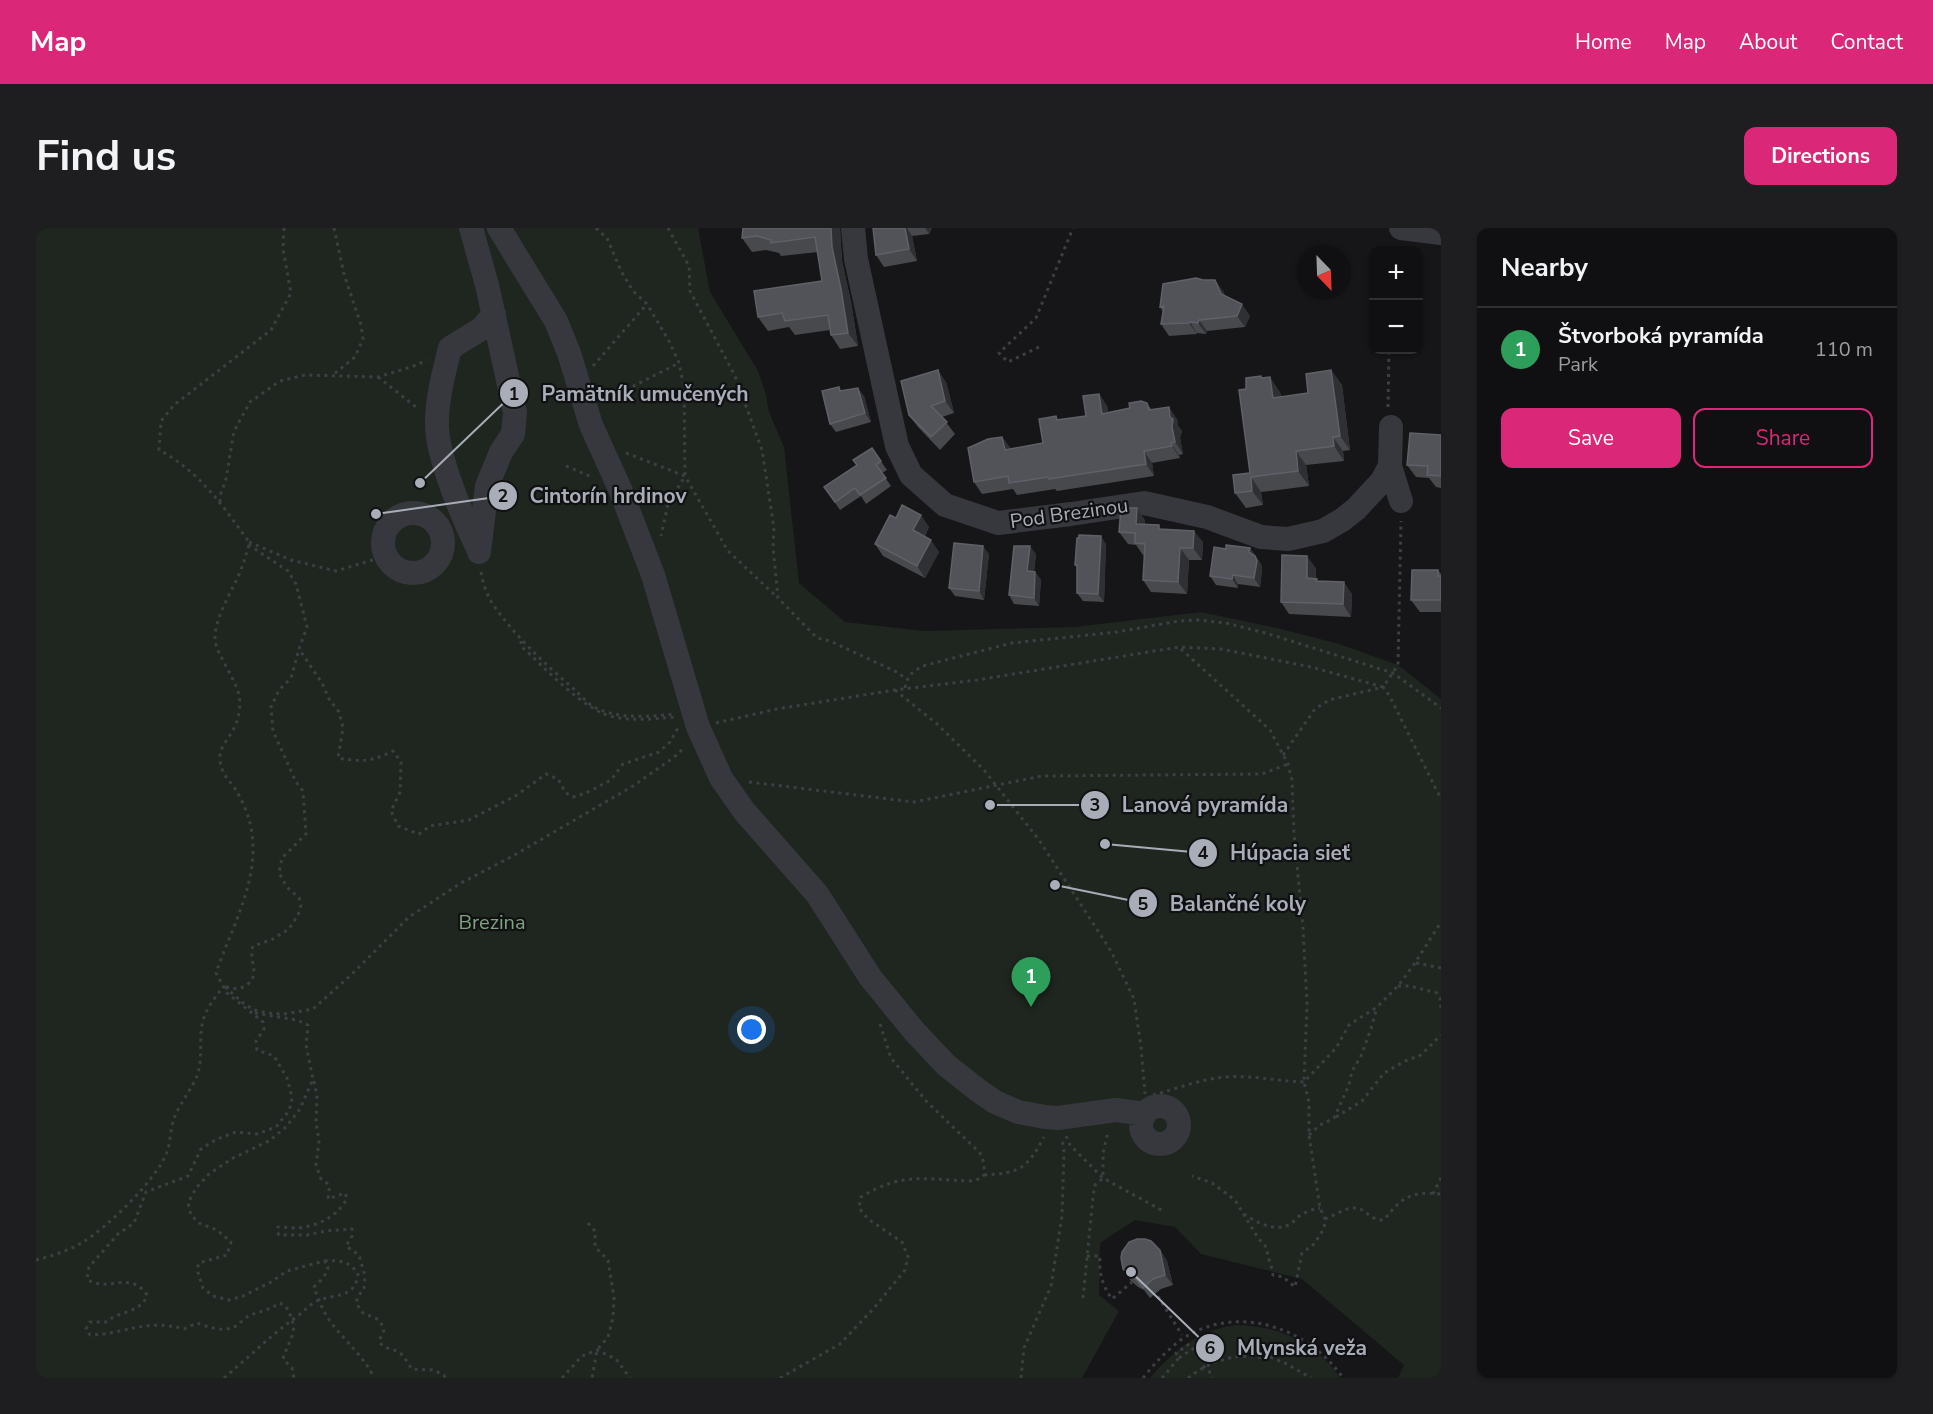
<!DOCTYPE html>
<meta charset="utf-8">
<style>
:root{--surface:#101012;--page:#1e1e20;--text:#f1f3f6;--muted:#9c9d9f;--line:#303032;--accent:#db2777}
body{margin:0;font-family:"Nunito Sans",sans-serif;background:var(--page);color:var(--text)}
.controls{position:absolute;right:18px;top:18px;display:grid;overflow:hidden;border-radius:12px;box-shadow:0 2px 4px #0004}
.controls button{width:54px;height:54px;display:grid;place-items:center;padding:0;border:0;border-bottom:2px solid var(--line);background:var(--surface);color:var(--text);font:30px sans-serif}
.compass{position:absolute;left:1261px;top:18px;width:54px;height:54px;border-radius:50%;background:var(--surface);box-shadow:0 2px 4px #0004;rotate:157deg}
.you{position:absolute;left:716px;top:802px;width:21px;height:21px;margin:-15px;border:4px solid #fff;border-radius:50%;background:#1a73e8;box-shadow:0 0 0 9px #1a73e833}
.badge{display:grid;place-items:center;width:39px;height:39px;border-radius:50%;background:var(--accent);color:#fff;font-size:20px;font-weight:700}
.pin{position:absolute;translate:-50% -50px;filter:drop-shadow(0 2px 3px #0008)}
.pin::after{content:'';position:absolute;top:32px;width:21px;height:18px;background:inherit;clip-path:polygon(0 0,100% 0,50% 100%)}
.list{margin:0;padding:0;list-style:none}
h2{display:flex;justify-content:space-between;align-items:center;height:78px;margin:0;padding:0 24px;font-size:26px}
h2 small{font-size:20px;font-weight:400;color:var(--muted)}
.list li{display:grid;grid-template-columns:39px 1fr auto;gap:18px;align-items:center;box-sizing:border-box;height:84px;padding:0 24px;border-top:2px solid var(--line)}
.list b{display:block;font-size:22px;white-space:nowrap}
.list p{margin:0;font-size:20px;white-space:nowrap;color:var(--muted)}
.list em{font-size:20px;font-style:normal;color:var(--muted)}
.actions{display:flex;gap:12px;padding:18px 24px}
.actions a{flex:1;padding:14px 0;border:2px solid var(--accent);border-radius:12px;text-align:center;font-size:21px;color:var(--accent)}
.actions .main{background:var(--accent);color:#fff}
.map{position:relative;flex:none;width:1405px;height:1150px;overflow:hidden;border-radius:12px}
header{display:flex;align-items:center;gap:36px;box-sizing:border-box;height:84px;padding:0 30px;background:var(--accent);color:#fff}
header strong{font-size:28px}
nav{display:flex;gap:33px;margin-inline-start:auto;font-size:21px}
.intro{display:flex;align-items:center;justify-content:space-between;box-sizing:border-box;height:144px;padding:0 36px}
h1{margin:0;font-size:42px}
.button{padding:15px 27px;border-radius:12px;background:var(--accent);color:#fff;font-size:21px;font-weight:700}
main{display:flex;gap:36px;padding:0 36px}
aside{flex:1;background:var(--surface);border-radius:12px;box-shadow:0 2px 4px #0004}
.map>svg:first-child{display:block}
.green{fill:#1e261f}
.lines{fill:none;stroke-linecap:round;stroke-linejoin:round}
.path{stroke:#3d3f44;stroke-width:3;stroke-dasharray:3 4.5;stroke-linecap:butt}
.minor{stroke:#37383d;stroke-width:24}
.wall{fill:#47494d}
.shaded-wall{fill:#2f3033}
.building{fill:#525359;stroke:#5f6168;stroke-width:1.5}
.labels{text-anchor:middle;stroke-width:4.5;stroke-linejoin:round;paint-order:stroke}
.street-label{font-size:20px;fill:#a8adb8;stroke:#111113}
.park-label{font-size:20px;fill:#7fa381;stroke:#111113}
.leader{fill:none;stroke:#a8adb8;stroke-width:2}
.callout-dot{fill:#a8adb8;stroke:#111113;stroke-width:2}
.mark-label{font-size:18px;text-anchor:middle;font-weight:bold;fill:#111}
.callout-label{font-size:21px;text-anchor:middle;font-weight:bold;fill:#a8adb8;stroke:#111113;stroke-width:4.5;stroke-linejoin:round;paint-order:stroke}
</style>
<header>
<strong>Map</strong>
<nav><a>Home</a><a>Map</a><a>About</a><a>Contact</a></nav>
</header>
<div class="intro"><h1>Find us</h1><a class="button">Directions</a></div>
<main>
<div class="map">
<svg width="1405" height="1150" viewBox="0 0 1405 1150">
<rect width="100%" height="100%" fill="#161618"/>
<!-- green -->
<path class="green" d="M0,0H662L674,64L722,143L730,167L733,184L748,219L763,355L809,394L888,403L1039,399L1165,384L1241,400L1303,416L1362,437L1405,471V1150H1362L1368,1137L1266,1051L1165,1026L1139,999L1099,992L1064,1015L1063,1067L1083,1083L1046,1150H0Z
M1202,1097C1243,1098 1281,1115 1304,1150H1114C1138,1122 1164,1101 1202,1097Z"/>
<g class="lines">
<!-- path -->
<path class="path" d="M248,0L247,21L255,65L235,102L138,177L125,193L123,222C163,243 187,278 213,314V317L252,343L260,356L271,399L263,421L286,455L293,471L303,484L307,500L302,530C327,534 334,534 357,523L365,534L364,564L355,583L362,598L383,606L394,598L433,592L481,567L510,546L522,551L530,565L537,569L550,565L575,552L587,536L623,524L634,514L642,500
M298,0L308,46L325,97L327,111L319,129L298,146
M560,0L571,10L585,43L597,63L611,76L633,113L643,135L648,159L649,248L632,276L625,308
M632,0L653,38L654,63L699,148L726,222L738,300L737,319L742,370L781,410L794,413L863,445L870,452
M1003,119L972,134L963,125L1000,90L1037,0
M557,138L611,76
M342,149L380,179
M570,172L643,135
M1352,179L1353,122
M590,225L649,248L692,323L742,370
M530,238L556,249
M609,270L632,276
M184,274V268L190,251L198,203L214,174L244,153L269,147L342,149L375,139L391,132
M213,314L255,332L300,343L350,328
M213,317C210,325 209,332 206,339C198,361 178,389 179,412C180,425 199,450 203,467C205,479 203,491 197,502C192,512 184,518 184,530C184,544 192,551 200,562C205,570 210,582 213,591C228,646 197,695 180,745L191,765L227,794L228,801L220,813L221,822L238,828L251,850L256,869L255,877L252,884L240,899L221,906L200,904L181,911L165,921L152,948L110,964L98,995L82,1006L53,1039L51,1051C72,1066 93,1041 111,1067C106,1085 82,1083 70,1094H54L50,1101L54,1107C91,1106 108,1090 148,1101L161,1095C173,1099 188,1105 200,1098C204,1096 207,1091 211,1089C222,1083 233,1083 243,1075L249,1077C265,1104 255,1106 247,1131L256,1140L258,1150
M445,344C447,356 451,368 458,378C480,409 510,437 539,462C545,468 552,476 560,480C584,491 612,489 638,486
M485,413V418C508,439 549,484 578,489C599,493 619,491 639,489
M1145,421L1234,502L1252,536L1256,552L1258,605L1267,700L1271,776L1268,854L1273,874V907L1284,980L1289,991L1288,1001L1278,1016L1266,1025L1259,1059L1247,1049L1237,1047C1236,1037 1231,1030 1231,1020L1222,1010L1199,972L1176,955L1156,948
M869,460C871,447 878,442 890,437L976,415L1081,404L1143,393L1162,392L1190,395L1233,406L1357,445L1405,480
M859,462L901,496L948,542L1003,612L1075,723L1098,771L1105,819L1109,866
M680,495L741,481L859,462L941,452L1143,419L1185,421L1275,439L1347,459L1362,437L1365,293
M1247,527L1279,481L1293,472L1347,459L1353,467L1405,571
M713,554L878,574L1006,548L1226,546L1252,536
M1380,735L1405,740
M1362,758H1374L1401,765L1404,770L1405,781
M189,759L207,775L218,782L231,785L248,786L277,781L315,747L373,689L425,655L475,629L597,558L637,530L649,519
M190,759C198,761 206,762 213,755C224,744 212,731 217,718L235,712L253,701L262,687L265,677L263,670L251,659L243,645L246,630L270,606L267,563L260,554L237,503L235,479L243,462L255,450L263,421
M219,785L261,792L272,797L270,817L277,851L264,881L250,899L233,913L197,930L173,946L160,960L152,975L155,987L163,995L181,1002L195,1014L191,1027L163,1035L161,1041L167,1060L177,1068L193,1072L207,1068L235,1054L251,1043L288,1033L292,1036C293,1045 284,1053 278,1059C283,1073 288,1086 297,1097C311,1115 329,1130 338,1150
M278,853L281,868L280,894L283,913L280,937L285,951C296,957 293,960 292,971L309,965L311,970C302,989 281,998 262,1000C255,1000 248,999 242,999L241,1003L243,1007H271L290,1003L316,1001V1008L310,1018L323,1027L329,1048L328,1061L322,1068L320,1075L327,1085L341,1091L347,1098L348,1102L343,1113C348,1122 357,1120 364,1125C369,1129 372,1136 376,1141L397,1142L408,1147L409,1150
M1117,867C1140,861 1165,851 1189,849C1216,847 1241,853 1268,854L1300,820L1313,797L1341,779L1362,758L1379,735L1405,694
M1300,889L1326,873L1348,845L1369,833L1385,827L1405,807
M1273,907L1284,897L1298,890L1313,857L1316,843L1325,828L1335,801L1341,779
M1030,908L1034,917L1067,950L1129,984
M948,947C984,945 991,941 1008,909
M1397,966L1405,950
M1208,986C1220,994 1239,1005 1254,996C1258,994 1261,989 1265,987C1271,983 1278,981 1284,980
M1289,991C1297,988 1309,980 1317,980C1330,979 1333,993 1348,992C1366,969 1375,963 1405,966
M552,995L559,1003V1019L572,1032L578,1069L577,1090L572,1109L561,1122L556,1150
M1051,1028H1064C1063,1046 1066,1057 1076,1071L1096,1054
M0,1032C16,1028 32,1023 47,1014C72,999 121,951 131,924C135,913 134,899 139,888C145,874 156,860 161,848C166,834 164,821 165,807C165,787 176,773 188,758
M1118,1062L1146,1107
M1047,1070L1057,969L1059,957L1067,950V925L1072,904
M1143,1130L1158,1120
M1167,1138L1173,1143L1176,1150
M188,1150C213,1129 236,1106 263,1087C268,1083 272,1079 277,1075C296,1064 320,1073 322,1045C312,1033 304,1032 289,1033
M526,1150L546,1128L561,1122L580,1131L594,1150
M744,1150L804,1116L838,1080L869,1042L872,1029L866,1014L832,991L823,980L825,969C868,943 889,952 934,953L943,951L948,947V935L944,925L891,874L855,830L843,793
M985,1150L988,1120L1015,1058L1026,988L1028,924L1026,910
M1107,1150C1119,1135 1131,1122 1146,1111C1201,1075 1272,1099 1307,1150
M1126,1150L1143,1130L1140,1125L1152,1117L1149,1113
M1152,1150C1174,1133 1202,1123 1231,1131L1232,1128L1251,1136L1275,1150"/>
<!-- minor -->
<path class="minor" d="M435,0L451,57L479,184L477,206L465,224L451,258L443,324
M463,0L520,93L533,125L555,197L584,261L617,347L662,499L685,550L708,583L781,666L834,749L878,803L910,837L943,863L959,874L982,884L1009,889L1022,890L1080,882L1109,886
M817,0L820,31L861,218L875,247L909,277L962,295L1035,286L1108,275L1171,289L1225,309L1252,311L1287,303L1306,292L1320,281L1346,253L1354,238
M1365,0L1405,5
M1355,199L1354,238L1365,273
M347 315a30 30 0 1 1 60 0a30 30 0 1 1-60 0Z
M443,323C428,292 400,228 401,194C401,170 408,144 414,120L445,101L458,86
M1105 897a19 19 0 1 1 38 0a19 19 0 1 1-38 0Z"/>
</g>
<!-- wall -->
<path class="wall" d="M707,0H804L806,33L815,74L822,118L804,121L795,107L794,102L759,107L753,99L732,103L722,89L786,53L782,24L745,28L743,25L730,22L716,24L706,10Z
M837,0H896L893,6L876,8L881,33L848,39L840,27Z
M1187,63L1189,68L1214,88L1209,99L1171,103L1170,106L1161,105V106L1133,108L1125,96L1127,84L1124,79Z
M1295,142L1306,157L1314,222L1307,223L1308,233L1270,237L1273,258L1225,264L1227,277L1210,280L1199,265L1214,245L1210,161L1227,150L1244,164L1245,169L1272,165Z
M910,154L918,185L906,189L919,206L904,222L882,199L873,187Z
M805,163L828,168L835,194L800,204L794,196Z
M1063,166L1071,178L1072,184L1094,180L1111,175L1115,181L1141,191L1142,198L1146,203L1144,210L1147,226L1143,227L1144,230L1116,235L1118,248L1021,263L1019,261L981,267L977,261L946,266L938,254L966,209L975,221L1007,215L1023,191L1050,188Z
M1405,207V260L1400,259L1393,250L1380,249L1371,237Z
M836,220L851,242L846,245L855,258L830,276L825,268L804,282L788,259L821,237Z
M860,290L893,299L889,308L903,324L889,350L847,328L839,316Z
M1109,292V296L1167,314L1166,332H1153L1151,366L1115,364L1107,352L1109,327H1107L1100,317L1092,316L1083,304Z
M1070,316L1068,374L1047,373L1041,365V340L1039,337Z
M1214,320L1225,336L1226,341L1224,359L1202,356V360L1180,357L1174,348L1190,321Z
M953,326L948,372L919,368L913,360Z
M1000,326L998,344H999L1005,352L1003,378L978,376L973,367Z
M1280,340V351L1282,353L1316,366L1315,389L1253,386L1245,374Z
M1402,342L1405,346V384H1384L1375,372Z
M1124,1022L1131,1033L1137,1057L1125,1061L1114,1070L1108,1062L1102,1059L1094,1052L1087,1041Z"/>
<!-- shaded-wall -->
<path class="shaded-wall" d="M795,0H804L806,33L815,74L822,118L812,105L796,19Z
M869,0H871L876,8L881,33L873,21Z
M889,0H896L893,6Z
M1179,52L1187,63L1193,77L1185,66Z
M1206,76L1214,88L1209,99L1201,88Z
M1163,92L1171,103L1170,106L1162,95Z
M1154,94L1161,105V106L1153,95Z
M902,142L910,154L918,185L909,173Z
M1295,142L1306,157L1314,222L1304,208Z
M1234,149L1244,164L1247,185L1237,170Z
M822,160L828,168L835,194L829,185Z
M1063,166L1071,178L1074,197L1066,186Z
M1133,179L1141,191L1142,198L1146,203L1144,210L1147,226L1139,214Z
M966,209L975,221L969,222Z
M1297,209L1307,223L1308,233L1298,218Z
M1135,215L1143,227L1144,230L1136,218Z
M1108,223L1116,235L1118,248L1110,236Z
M1260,223L1270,237L1273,258L1262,243Z
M1215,249L1225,264L1227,277L1216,263Z
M1101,280L1109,292L1108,308L1100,296Z
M885,287L893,299L885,314L877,302Z
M1158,303L1167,314L1166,332L1157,320Z
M1065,308L1070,316L1068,374L1062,366Z
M895,312L903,324L889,350L881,338Z
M947,318L953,326L948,372L943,363Z
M994,318L1000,326L997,352L991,343Z
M1144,320L1153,332L1151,366L1142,354Z
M1214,320L1225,336L1226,341L1224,359L1218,350L1213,324Z
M1271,328L1280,340L1279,362L1271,350Z
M999,344L1005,352L1003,378L998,370Z
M1197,347L1202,356V360L1196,351Z
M1308,354L1316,366L1315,389L1307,376Z
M1124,1022L1131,1033L1137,1057L1129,1047Z"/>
<!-- building -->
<path class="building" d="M707,0H795L796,19L805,61L812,105L795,107L792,87L749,93L746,85L722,89L718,63L786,53L779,9L735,15V12L721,8L706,10Z
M837,0H869L873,21L840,27Z
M1160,50L1167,52H1179L1185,66L1206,76L1201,88L1163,92L1162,95L1154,94L1153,95L1125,96L1128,78L1124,79L1127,56Z
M902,142L909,173L895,178L911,194L895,209L873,187L865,153Z
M1295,142L1304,208L1297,209L1298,218L1260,223L1262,243L1215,249L1216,263L1199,265L1197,247L1214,245L1203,162L1210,161V150L1225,148V150L1234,149L1237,170L1272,165L1270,146Z
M803,159L804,163L822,160L829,185L794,196L786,163Z
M1063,166L1066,186L1094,180L1093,175L1105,173L1111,175L1113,182L1133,179L1134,189L1137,191L1136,199L1139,214L1135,215L1136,218L1108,223L1110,236L1013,251L1012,249L973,255L972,248L938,254L932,220L952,211L966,209L969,222L1007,215L1003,191L1020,188L1021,192L1050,188L1047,168Z
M1374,205L1405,207V248L1391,247L1392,238L1371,237Z
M836,220L845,233L840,237L850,250L824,267L819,260L799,274L788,259L821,237L817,232Z
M866,277L885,287L877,302L895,312L881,338L839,316L854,287L860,290Z
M1085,280H1101L1100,296L1123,297V301L1158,303L1157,320H1144L1142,354L1107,352L1109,316L1099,315V305L1083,304Z
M1043,307L1065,308L1062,366L1041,365V337H1039L1041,310H1043Z
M918,315L947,318L943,363L913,360Z
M1190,317L1214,320L1213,324L1219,328L1221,333L1218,350L1197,347L1196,351L1174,348L1178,319L1190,321Z
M978,318H994L991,343L999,344L998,370L973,367Z
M1246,327L1271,328V350L1281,351L1280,353L1308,354L1307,376L1245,374Z
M1376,342H1402V348H1405V372H1375Z
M1101,1011H1109L1115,1013L1124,1022L1129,1047L1117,1051L1107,1060L1100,1051L1094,1049L1087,1041L1085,1030L1086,1024L1093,1014Z"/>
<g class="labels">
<!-- street labels -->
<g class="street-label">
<text transform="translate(1033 285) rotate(-8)" y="7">Pod Brezinou</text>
</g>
<!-- park labels -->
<g class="park-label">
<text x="456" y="701">Brezina</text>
</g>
</g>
<!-- callouts -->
<path class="leader" d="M384 255L478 165M340 286L467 268M954 577L1059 577M1069 616L1167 625M1019 657L1107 675M1095 1044L1174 1120"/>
<g class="callout-dot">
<circle cx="384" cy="255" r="6"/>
<circle cx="340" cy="286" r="6"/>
<circle cx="954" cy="577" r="6"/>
<circle cx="1069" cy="616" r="6"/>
<circle cx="1019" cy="657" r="6"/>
<circle cx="1095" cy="1044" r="6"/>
<circle cx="478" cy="165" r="15"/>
<circle cx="467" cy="268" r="15"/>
<circle cx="1059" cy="577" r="15"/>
<circle cx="1167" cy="625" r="15"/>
<circle cx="1107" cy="675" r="15"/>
<circle cx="1174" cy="1120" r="15"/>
</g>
<g class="mark-label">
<text x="478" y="172">1</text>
<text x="467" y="274">2</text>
<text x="1059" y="583">3</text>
<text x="1167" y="631">4</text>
<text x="1107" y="682">5</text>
<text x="1174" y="1126">6</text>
</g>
<g class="callout-label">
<text x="609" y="173">Pamätník umučených</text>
<text x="572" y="275">Cintorín hrdinov</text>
<text x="1169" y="584">Lanová pyramída</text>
<text x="1254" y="632">Húpacia sieť</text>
<text x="1202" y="683">Balančné koly</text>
<text x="1266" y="1127">Mlynská veža</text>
</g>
</svg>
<div class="controls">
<button>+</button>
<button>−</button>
</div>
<svg class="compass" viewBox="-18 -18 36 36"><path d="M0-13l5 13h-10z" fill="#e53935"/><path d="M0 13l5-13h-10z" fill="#9c9d9f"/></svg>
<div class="you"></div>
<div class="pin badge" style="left:995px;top:779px;background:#2e9e5b">1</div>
</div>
<aside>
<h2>Nearby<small></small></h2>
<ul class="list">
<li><span class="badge" style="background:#2e9e5b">1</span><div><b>Štvorboká pyramída</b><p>Park</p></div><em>110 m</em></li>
</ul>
<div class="actions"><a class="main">Save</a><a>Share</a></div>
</aside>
</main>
